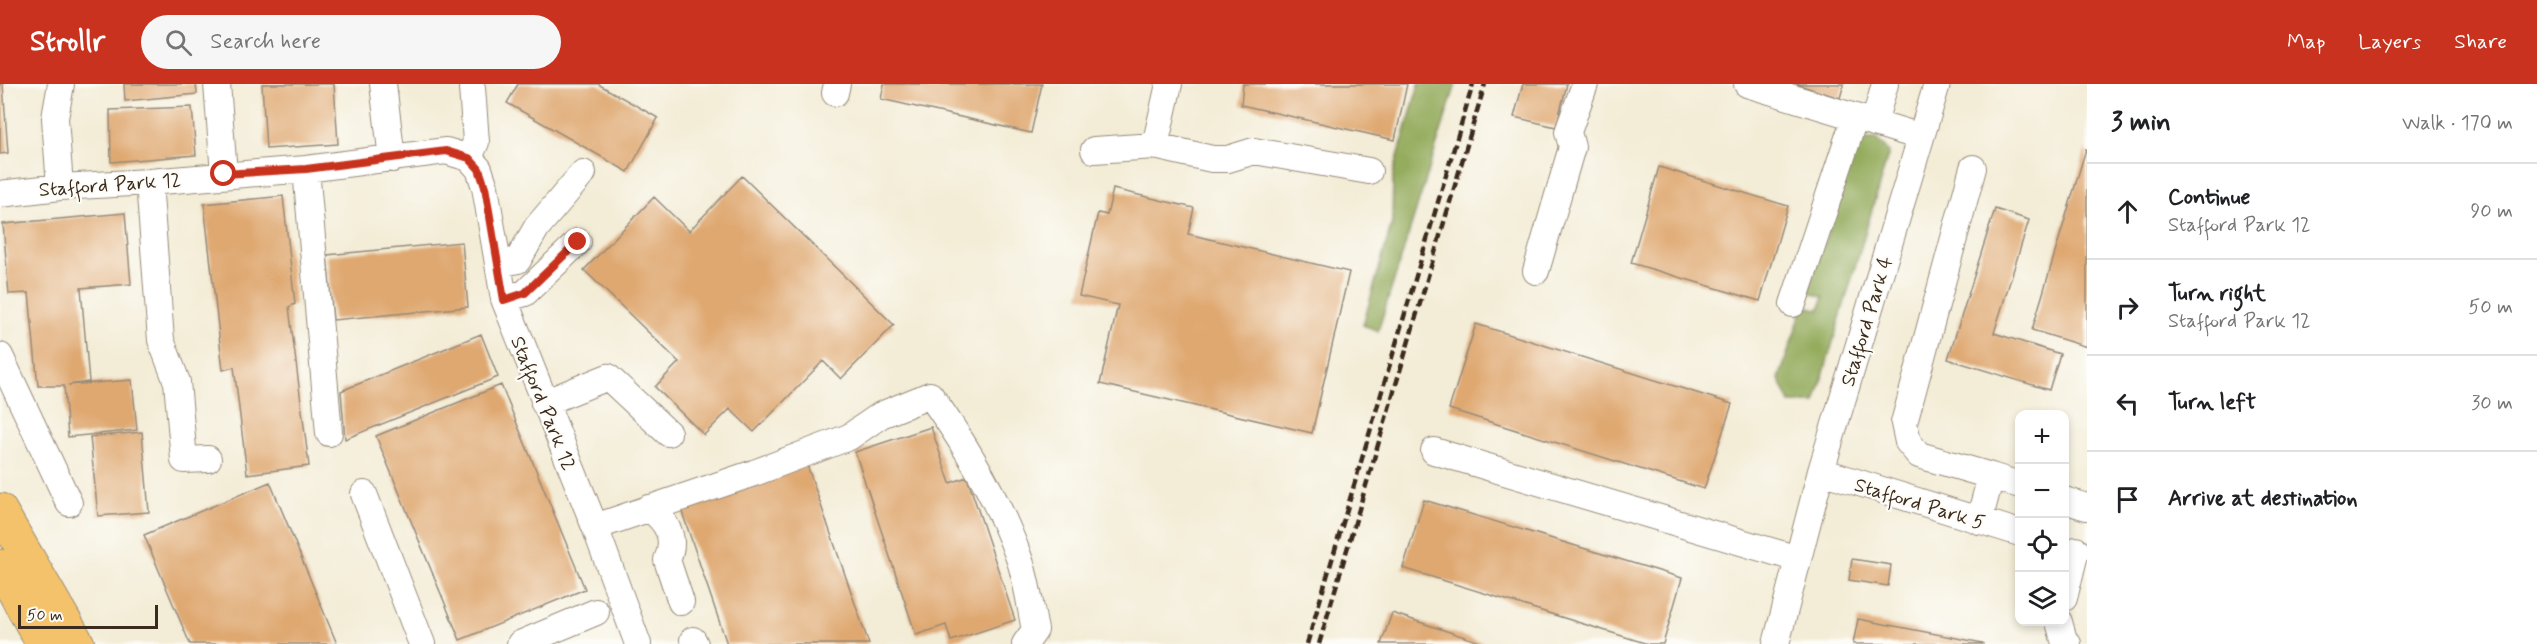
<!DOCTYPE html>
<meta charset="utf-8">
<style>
:root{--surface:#fff;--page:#f6f6f6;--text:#202124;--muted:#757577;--line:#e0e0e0;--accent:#c8321e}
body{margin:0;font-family:Mynerve,sans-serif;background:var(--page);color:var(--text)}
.controls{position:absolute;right:18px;bottom:18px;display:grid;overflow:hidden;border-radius:12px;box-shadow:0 3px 9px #0003}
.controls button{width:54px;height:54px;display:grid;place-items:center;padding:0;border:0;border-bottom:2px solid var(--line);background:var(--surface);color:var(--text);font:30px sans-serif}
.scale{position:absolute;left:18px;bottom:15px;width:140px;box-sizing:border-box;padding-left:6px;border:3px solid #3b2a1e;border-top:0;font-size:16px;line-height:21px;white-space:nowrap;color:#3b2a1e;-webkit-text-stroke:4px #fdfcf7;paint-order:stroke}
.stop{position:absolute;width:18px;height:18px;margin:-14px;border:4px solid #c8321e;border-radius:50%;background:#fff}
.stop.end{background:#c8321e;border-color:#fff;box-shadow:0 2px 6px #0008}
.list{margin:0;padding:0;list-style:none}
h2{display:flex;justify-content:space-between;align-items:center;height:78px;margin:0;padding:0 24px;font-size:26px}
h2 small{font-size:20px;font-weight:400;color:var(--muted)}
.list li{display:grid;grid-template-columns:39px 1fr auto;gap:18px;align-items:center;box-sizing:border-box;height:96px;padding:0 24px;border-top:2px solid var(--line)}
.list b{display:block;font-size:22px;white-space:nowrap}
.list p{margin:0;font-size:20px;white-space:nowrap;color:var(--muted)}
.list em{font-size:20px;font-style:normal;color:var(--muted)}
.icon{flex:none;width:33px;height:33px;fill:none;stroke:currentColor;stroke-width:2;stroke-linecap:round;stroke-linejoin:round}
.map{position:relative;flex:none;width:2087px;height:560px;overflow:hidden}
header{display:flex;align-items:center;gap:36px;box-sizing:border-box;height:84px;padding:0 30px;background:var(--accent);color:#fff}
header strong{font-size:28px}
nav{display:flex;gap:33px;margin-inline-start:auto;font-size:21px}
.search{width:420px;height:54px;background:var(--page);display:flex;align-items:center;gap:15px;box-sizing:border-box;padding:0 21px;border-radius:33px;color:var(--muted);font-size:22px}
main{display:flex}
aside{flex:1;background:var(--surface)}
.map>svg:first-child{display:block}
.forest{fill:#94ac5d;stroke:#686b3e;stroke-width:1.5}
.building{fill:#dfa871}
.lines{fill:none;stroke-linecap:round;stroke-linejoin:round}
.minor-casing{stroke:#978b7a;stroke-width:28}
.highway-casing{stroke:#978b7a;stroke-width:35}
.minor{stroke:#fff;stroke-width:26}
.highway{stroke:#f4c26a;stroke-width:33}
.rail{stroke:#3b2a1e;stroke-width:4.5;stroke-dasharray:9 4.5;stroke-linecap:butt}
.route{stroke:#c8321e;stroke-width:8}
.labels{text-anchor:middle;stroke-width:4.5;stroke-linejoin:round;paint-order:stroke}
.street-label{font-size:20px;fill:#3b2a1e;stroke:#fdfcf7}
</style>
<header>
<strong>Strollr</strong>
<div class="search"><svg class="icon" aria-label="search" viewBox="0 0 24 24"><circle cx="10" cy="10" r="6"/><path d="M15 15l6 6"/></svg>Search here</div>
<nav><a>Map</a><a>Layers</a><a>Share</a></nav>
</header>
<main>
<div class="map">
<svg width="2087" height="560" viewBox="0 0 2087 560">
<rect width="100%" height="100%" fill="#fdfcf7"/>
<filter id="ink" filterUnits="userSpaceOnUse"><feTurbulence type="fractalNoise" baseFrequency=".0167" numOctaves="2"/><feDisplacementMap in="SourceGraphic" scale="12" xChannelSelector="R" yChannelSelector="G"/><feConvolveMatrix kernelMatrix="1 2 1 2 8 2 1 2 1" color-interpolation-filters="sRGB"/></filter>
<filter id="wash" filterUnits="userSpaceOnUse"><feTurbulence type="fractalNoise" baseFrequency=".008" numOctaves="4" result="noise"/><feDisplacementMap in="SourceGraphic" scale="24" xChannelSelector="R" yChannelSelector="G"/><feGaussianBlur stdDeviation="1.35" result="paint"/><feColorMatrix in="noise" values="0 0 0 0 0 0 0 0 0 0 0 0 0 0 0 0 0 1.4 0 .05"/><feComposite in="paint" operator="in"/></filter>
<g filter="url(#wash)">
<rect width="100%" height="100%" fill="#f3ecd6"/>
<!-- forest -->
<path class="forest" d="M1419,0H1456L1378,247L1363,241L1392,139L1393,90Z
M1859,55H1876L1889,68L1815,319H1790L1779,295L1804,221L1819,226L1824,213L1808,208Z"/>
<g id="blocks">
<!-- building -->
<path class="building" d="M0,0H3L8,69L0,70Z
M124,0H196L197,10L125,17Z
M262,0H334L338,60L266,65Z
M518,0H598L658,34L628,88L507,19Z
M884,0H1042L1031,49L881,15Z
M1243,0H1407L1395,56L1241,21Z
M1523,0H1567L1556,43L1514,33Z
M1796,0H1844L1840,14Z
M192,23L196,71L111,78L110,26Z
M2086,65L2087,66V263L2032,246Z
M1659,83L1788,122L1760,217L1631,179Z
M742,92L894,241L841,295L823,277L754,348L730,325L704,351L655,303L679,278L584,186L654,113L689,147Z
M1113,105L1194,124L1188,150L1349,188L1312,349L1100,300L1118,221L1079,212L1098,129L1107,131Z
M283,112L295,220L289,223L309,382L247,390L234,283L223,286L204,120Z
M1995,125L2029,136L1994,249L2060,270L2049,306L1948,275Z
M125,129L131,200L81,204L89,298L68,301L132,296L137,346L68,353L64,302H38L29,209L9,210L3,140Z
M462,158L468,223L333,236L327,171Z
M1476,240L1732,320L1704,405L1449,325Z
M481,250L498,293L345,355L341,307Z
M501,301L585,505L460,556L376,352Z
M931,343L950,399L967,393L1015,536L951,557L946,541L916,551L855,368Z
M142,348L149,428L98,432L90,353Z
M807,381L869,560H727L681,425Z
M270,398L337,560H190L144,451Z
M1424,416L1682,494L1663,560H1648L1403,484Z
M1852,475L1891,481L1888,502L1849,496Z
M1392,529L1483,559V560H1381Z
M1858,535L1983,559V560H1853Z"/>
</g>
</g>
<g filter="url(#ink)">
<use href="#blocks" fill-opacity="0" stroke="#978b7a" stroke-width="1.5"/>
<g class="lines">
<!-- minor casing -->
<g class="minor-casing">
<path id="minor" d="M217,0L224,90
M383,0L392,75
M1747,0L1921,53
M472,4L476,58L469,74L479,85L485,103L504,215L595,443L638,560
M835,9L837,0
M1874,39L1885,0
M1155,62L1169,0
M1094,66L1155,62L1212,75H1228L1254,67L1369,87
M1973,84L1904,339L1908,358L1919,371L1991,392L1979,437
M306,85L329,349
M149,98L161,256L177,298L184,376L208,375
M60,103L55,34L61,0
M0,110L60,103L149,98L306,85L446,67L469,74
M498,180L518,176L537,143L583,89
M1536,187L1572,63L1568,48L1585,0
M504,215L525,209L578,158
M1793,220L1855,33
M0,272L69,419
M544,319L608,293L668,349
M1434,367L1798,475
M1821,387L2020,449
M1991,392L2020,401
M364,410L422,560
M2064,416L2087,423
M649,424C667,438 677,454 667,476L681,518
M595,443L754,389L849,353L881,331L930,311C966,361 998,415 1019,474C1027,496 1030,522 1035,546L1025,560
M2064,514L2076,466
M2059,538L2064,556L2068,560
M693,556L695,560
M520,560L596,528
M1776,560L1821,387L1937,0"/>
</g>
<!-- highway casing -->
<g class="highway-casing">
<path id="highway" d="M0,426L78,560
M0,482L43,560"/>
</g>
<!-- minor -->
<use href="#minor" class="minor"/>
<!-- highway -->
<use href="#highway" class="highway"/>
<!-- rail -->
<path class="rail" d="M1307,560L1473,0
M1319,560L1485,0"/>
</g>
</g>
<g class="lines" filter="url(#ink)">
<!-- route -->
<path class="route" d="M224,90L306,85L446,67L469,74L479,85L485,103L504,216L525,209L578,158"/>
</g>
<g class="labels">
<!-- street labels -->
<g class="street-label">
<text transform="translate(110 100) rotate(-4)" y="7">Stafford Park 12</text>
<text transform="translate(1866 237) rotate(-73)" y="7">Stafford Park 4</text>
<text transform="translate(544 319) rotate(68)" y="7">Stafford Park 12</text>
<text transform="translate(1920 419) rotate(17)" y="7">Stafford Park 5</text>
</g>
</g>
</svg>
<div class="controls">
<button>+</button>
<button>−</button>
<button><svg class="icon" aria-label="locate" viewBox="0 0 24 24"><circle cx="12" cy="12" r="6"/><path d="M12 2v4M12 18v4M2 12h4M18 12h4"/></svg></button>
<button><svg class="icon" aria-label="layers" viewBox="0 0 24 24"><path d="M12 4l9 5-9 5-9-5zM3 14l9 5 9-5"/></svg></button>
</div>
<div class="scale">50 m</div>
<div class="stop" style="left:224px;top:90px"></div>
<div class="stop end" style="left:578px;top:158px"></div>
</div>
<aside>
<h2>3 min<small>Walk · 170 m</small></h2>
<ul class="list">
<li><svg class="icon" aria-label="ahead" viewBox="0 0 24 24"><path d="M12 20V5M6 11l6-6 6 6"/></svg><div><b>Continue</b><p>Stafford Park 12</p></div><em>90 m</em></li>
<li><svg class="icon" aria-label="right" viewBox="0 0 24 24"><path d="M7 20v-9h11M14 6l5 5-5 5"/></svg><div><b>Turn right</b><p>Stafford Park 12</p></div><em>50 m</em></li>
<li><svg class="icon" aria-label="left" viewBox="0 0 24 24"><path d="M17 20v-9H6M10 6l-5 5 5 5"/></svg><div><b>Turn left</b></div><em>30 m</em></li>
<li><svg class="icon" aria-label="arrive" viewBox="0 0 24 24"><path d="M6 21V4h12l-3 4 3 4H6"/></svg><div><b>Arrive at destination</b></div></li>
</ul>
</aside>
</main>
